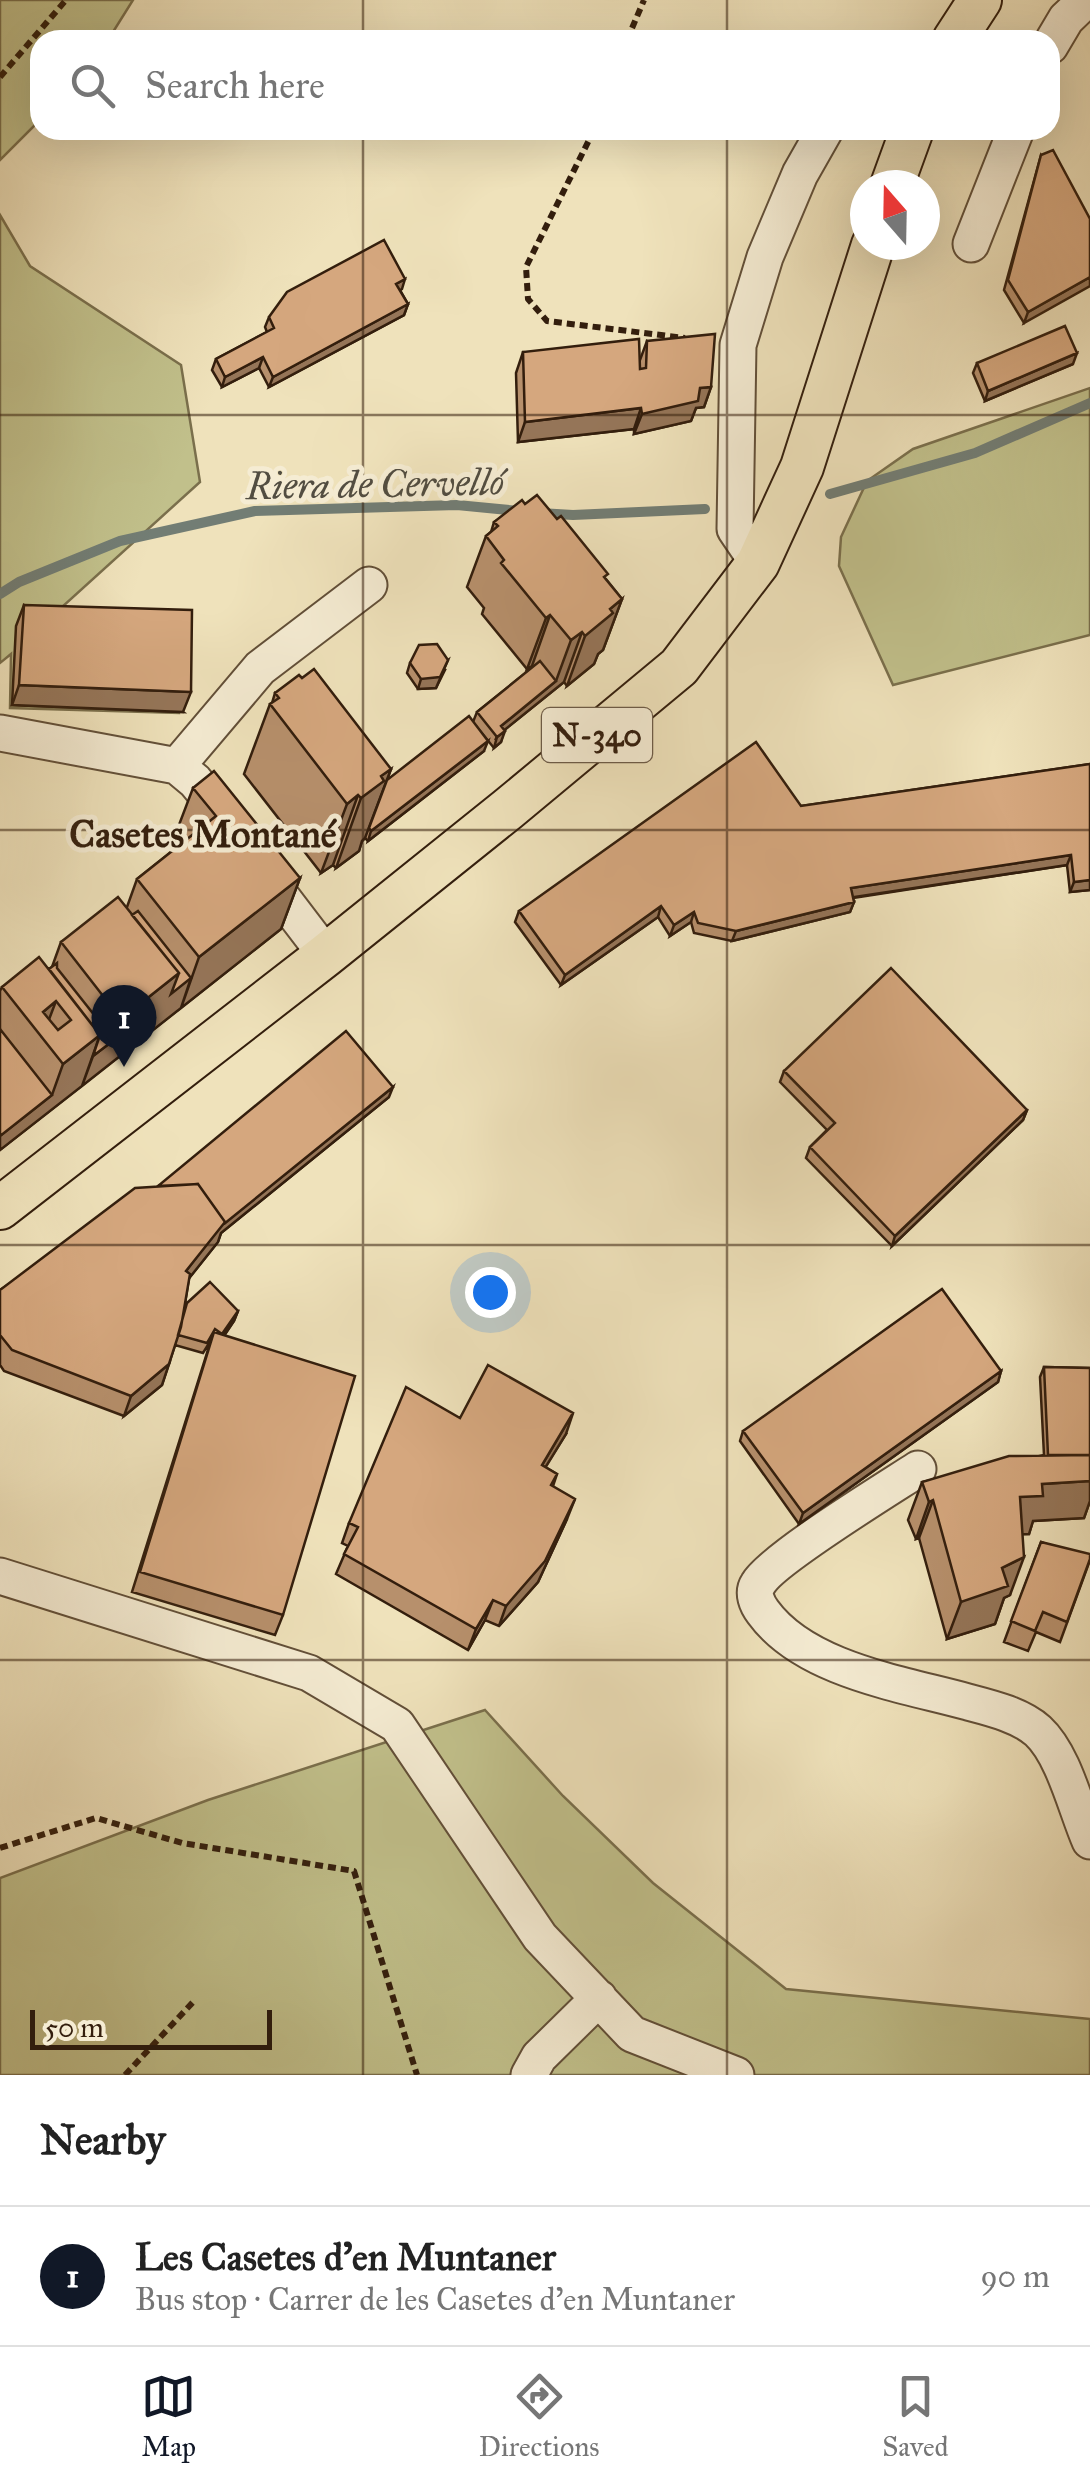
<!DOCTYPE html>
<meta charset="utf-8">
<style>
:root{--surface:#fff;--page:#f6f6f6;--text:#222;--muted:#767676;--line:#e0e0e0;--accent:#111827}
body{margin:0;font-family:"IM FELL Great Primer",serif;background:var(--page);color:var(--text)}
.compass{position:absolute;left:850px;top:170px;width:90px;height:90px;border-radius:50%;background:var(--surface);box-shadow:0 10px 40px #0002;rotate:340deg}
.scale{position:absolute;left:30px;bottom:25px;width:242px;box-sizing:border-box;padding-left:10px;border:5px solid #331e0d;border-top:0;font-size:28px;line-height:35px;white-space:nowrap;color:#331e0d;-webkit-text-stroke:8px #f5ecd3;paint-order:stroke}
.you{position:absolute;left:490px;top:1292px;width:35px;height:35px;margin:-25px;border:8px solid #fff;border-radius:50%;background:#1a73e8;box-shadow:0 0 0 15px #1a73e833}
.badge{display:grid;place-items:center;width:65px;height:65px;border-radius:50%;background:var(--accent);color:#fff;font-size:32px;font-weight:700}
.pin{position:absolute;translate:-50% -82px;filter:drop-shadow(0 2px 5px #0008)}
.pin::after{content:'';position:absolute;top:52px;width:35px;height:30px;background:inherit;clip-path:polygon(0 0,100% 0,50% 100%)}
.list{margin:0;padding:0;list-style:none}
h2{display:flex;justify-content:space-between;align-items:center;height:130px;margin:0;padding:0 40px;font-size:42px}
h2 small{font-size:32px;font-weight:400;color:var(--muted)}
.list li{display:grid;grid-template-columns:65px 1fr auto;gap:30px;align-items:center;box-sizing:border-box;height:140px;padding:0 40px;border-top:2px solid var(--line)}
.list b{display:block;font-size:38px;white-space:nowrap}
.list p{margin:0;font-size:32px;white-space:nowrap;color:var(--muted)}
.list em{font-size:32px;font-style:normal;color:var(--muted)}
.icon{flex:none;width:55px;height:55px;fill:none;stroke:currentColor;stroke-width:2;stroke-linecap:round;stroke-linejoin:round}
.map{position:relative;flex:none;width:1090px;height:2075px;overflow:hidden}
.search{position:absolute;background:var(--surface);box-shadow:0 10px 40px #0002;left:30px;right:30px;top:30px;height:110px;display:flex;align-items:center;gap:25px;box-sizing:border-box;padding:0 35px;border-radius:30px;color:var(--muted);font-size:38px}
.sheet{height:270px;background:var(--surface)}
nav{display:flex;justify-content:space-around;align-items:center;box-sizing:border-box;height:140px;border-top:2px solid var(--line);background:var(--surface);font-size:28px;color:var(--muted)}
nav a{display:grid;justify-items:center;gap:5px}
nav .on{color:var(--accent)}
.map>svg:first-child{display:block}
.green{fill:#c1c08b;stroke:#7a6f4c;stroke-width:2.5}
.lines{fill:none;stroke-linecap:round;stroke-linejoin:round}
.stream{stroke:#727d74;stroke-width:10}
.minor-casing{stroke:#624f38;stroke-width:39}
.major-casing{stroke:#331e0d;stroke-width:46}
.path{stroke:#331e0d;stroke-width:6;stroke-dasharray:8 5;stroke-linecap:butt}
.minor{stroke:#f5ecd3;stroke-width:35}
.major{stroke:#efe2bb;stroke-width:42}
.wall{fill:#b7906c;stroke:#331e0d;stroke-width:2.5}
.shaded-wall{fill:#957558;stroke:#331e0d;stroke-width:2.5}
.building{fill:#d5a77e;stroke:#331e0d;stroke-width:2.5;fill-rule:evenodd}
.grid{fill:none;stroke:#331e0d;stroke-width:2.5;stroke-opacity:0.55}
.labels{text-anchor:middle;stroke-width:10;stroke-linejoin:round;paint-order:stroke}
.shield{fill:#f5ecd3;stroke:#6d5c48;stroke-width:2.5}
.shield-label{font-size:32px;font-weight:bold;fill:#331e0d}
.water-label{font-size:38px;font-style:italic;fill:#524d41;stroke:#f5ecd3}
.neighbourhood-label{font-size:38px;font-weight:bold;fill:#331e0d;stroke:#f5ecd3}
</style>
<div class="map">
<svg width="1090" height="2075" viewBox="0 0 1090 2075">
<rect width="100%" height="100%" fill="#efe2bb"/>
<filter id="stains"><feTurbulence type="fractalNoise" baseFrequency=".002" numOctaves="4"/><feColorMatrix values="0 0 0 0 .2 0 0 0 0 .09 0 0 0 0 .02 0 0 0 .5 -.17"/></filter>
<radialGradient id="worn" r=".72"><stop offset=".6" stop-color="#630" stop-opacity="0"/><stop offset="1" stop-color="#630" stop-opacity=".3"/></radialGradient>
<!-- green -->
<path class="green" d="M0,0H133L108,40H40V120L0,160Z
M0,215L30,266L181,365L200,482L41,626L181,629L179,713L10,708L11,654L0,663Z
M1090,388V635L893,685L839,566L841,537L867,481L913,449Z
M485,1710L563,1796L653,1883L786,1989L1090,2019V2075H0V1878L208,1800Z"/>
<g class="lines">
<!-- stream -->
<path class="stream" d="M830,494L975,453L1090,403
M540,513L573,515L705,509
M0,594L19,582L120,541L255,511L457,505L519,511"/>
<!-- minor casing -->
<g class="minor-casing">
<path id="minor" d="M1050,46L1066,19L1086,0
M971,244L1016,130
M758,563L735,529L738,345L765,257L800,174L825,130
M0,733L177,766L195,781L227,820
M177,766L260,668L369,585
M262,871L326,955
M918,1469C889,1488 771,1560 758,1584C752,1593 757,1604 763,1612C805,1670 903,1684 968,1702C991,1708 1020,1715 1038,1731C1064,1755 1076,1809 1090,1841
M0,1576L309,1673L397,1725L540,1937L632,2034L736,2075
M529,2075L539,2057L599,1998"/>
</g>
<!-- major casing -->
<g class="major-casing">
<path id="major" d="M954,40L980,0
M892,185L912,130
M0,1208L326,955L508,809L679,667L758,563L802,467L873,245"/>
</g>
<!-- path -->
<path class="path" d="M627,40L644,0
M0,77L66,0
M594,130L526,267L528,299L547,321L685,338
M0,1848L96,1818L182,1843L354,1871L417,2075
M125,2075L194,2001"/>
<!-- minor -->
<use href="#minor" class="minor"/>
<!-- major -->
<use href="#major" class="major"/>
</g>
<!-- wall -->
<path class="wall" d="M1041,155L1090,219L1024,323L1004,290Z
M402,289L400,290L408,304L404,315L269,387L259,368L222,387L212,370L216,359L267,332L265,327L269,317Z
M647,341L711,387L704,407L696,408L691,421L634,434V429L518,442L516,373L523,352L640,360Z
M977,363L1073,364L985,401L973,373Z
M525,504L606,579L622,599L603,650L598,654L594,664L567,686L564,682L504,730L501,742L494,748L476,726L484,751L368,841L365,838L362,841L359,851L336,868L333,865L321,873L244,774L270,704L272,703L275,693L391,769L387,780L473,722L477,712L533,667L532,666L527,669L482,614L484,608L467,587L486,536L491,532L494,522Z
M24,605L183,712L12,705L16,626Z
M410,663L445,670L436,688L418,689L407,673Z
M1090,764V890L1070,892L1067,865L853,898L854,902L850,912L732,941L694,933L691,922L670,936L658,917L561,985L515,922L519,911L801,806Z
M193,788L300,878L281,929L0,1150V991L2,987L49,969L52,967L61,942L127,907L137,879L180,845L174,838Z
M784,1071L1027,1110L1023,1120L892,1246L806,1158L810,1147L827,1130L780,1082Z
M389,1097L221,1233L218,1242L189,1278L183,1316L238,1311L234,1321L224,1336L283,1615L275,1635L132,1592L211,1340L203,1353L175,1345L162,1385L124,1416L4,1371L0,1365V1290L158,1186Z
M1044,1367L1090,1368V1501L1084,1518L1033,1521L1029,1534H1022L1010,1595L1004,1598L995,1624L947,1639L919,1538L916,1539L908,1520L922,1482L1044,1455L1040,1377Z
M1001,1371L998,1382L799,1524L740,1441L743,1431Z
M460,1418L566,1434L545,1467L557,1474L553,1486L567,1519L538,1582L499,1626L485,1620L468,1650L336,1574L348,1546L342,1543L349,1523Z
M1041,1542L1090,1560L1060,1642L1036,1632L1028,1651L1004,1642Z"/>
<!-- shaded-wall -->
<path class="shaded-wall" d="M1090,277V286L1024,323L1028,312Z
M405,279L402,289L393,294L396,284Z
M408,304L404,315L269,387L273,377Z
M1077,353L1073,364L985,401L988,391Z
M263,357L259,368L222,387L225,377Z
M711,387L704,407L696,408L691,421L634,434L642,414L700,388Z
M641,408L634,429L518,442L525,422Z
M622,599L603,650L598,654L594,664L567,686L585,636L610,609Z
M550,615L532,666L527,669L546,618Z
M582,632L564,682L497,736L501,726L556,681L571,640Z
M448,660L436,688L418,689L421,679Z
M19,685L191,692L183,712L12,705Z
M505,731L501,742L494,748L497,737Z
M488,741L484,751L368,841L371,831Z
M391,769L365,838L362,841L359,851L336,868L361,798L381,776Z
M358,795L333,865L321,873L347,804Z
M1071,855L1067,865L848,898L851,888Z
M300,878L281,929L181,1008L199,957Z
M1090,880V890L1070,892L1074,882Z
M854,902L850,912L732,941L736,931Z
M661,906L658,917L561,985L565,975Z
M694,912L691,922L670,936L674,925Z
M179,973L191,978L181,1008L82,1086L93,1056L114,1040L121,1019Z
M56,1001L42,1038L43,1012Z
M100,1035L82,1086L0,1150V1136L52,1095L63,1064Z
M393,1087L389,1097L221,1233L218,1242L179,1291L186,1271L219,1227Z
M1027,1110L1023,1120L892,1246L895,1236Z
M238,1311L234,1321L218,1344L222,1334Z
M169,1364L162,1385L124,1416L131,1396Z
M1001,1371L998,1382L799,1524L803,1513Z
M573,1413L566,1434L534,1486L542,1465Z
M1090,1481V1501L1084,1518L1033,1521L1029,1534L1006,1535L1020,1497L1042,1484Z
M575,1499L567,1519L538,1582L499,1626L506,1606Z
M933,1500L919,1538L916,1539L929,1502Z
M1024,1557L1010,1595L1004,1598L995,1624L947,1639L961,1602L1002,1568Z
M493,1600L485,1620L468,1650L476,1629Z"/>
<!-- building -->
<path class="building" d="M1053,150L1090,219V277L1028,312L1008,280L1041,155Z
M384,240L405,279L396,284L408,304L273,377L263,357L225,377L216,359L274,328L269,317L287,292Z
M1065,326L1077,353L988,391L977,363Z
M715,334L711,387L700,388L698,401L642,414L641,408L525,422L523,352L639,339L640,369L646,368L647,341Z
M537,495L557,519L561,516L608,574L604,577L622,599L610,609L613,613L585,636L582,632L571,640L550,615L546,618L501,563L504,560L486,536L498,526L494,522L522,500L525,504Z
M24,605L192,610L191,692L19,685Z
M437,644L448,660L440,677L421,679L410,663L419,645Z
M540,661L556,681L501,726L505,731L497,737L477,712Z
M314,669L391,769L381,776L384,781L361,798L358,795L347,804L270,704L279,698L275,693L299,675L302,678Z
M469,716L488,741L371,831L369,828L387,780Z
M756,742L801,806L1090,764V880L1074,882L1071,855L851,888L854,902L736,931L698,923L694,912L674,925L661,906L565,975L519,911Z
M214,771L300,878L199,957L137,879L216,816L193,788Z
M118,897L179,973L121,1019L61,942Z
M138,911L191,978L171,994L179,973L132,915Z
M39,957L100,1035L63,1064L2,987ZM56,1001L71,1020L58,1030L43,1012Z
M57,963V968L114,1040L93,1056L100,1035L49,969Z
M891,968L1027,1110L895,1236L810,1147L835,1123L784,1071Z
M0,1029L52,1095L0,1136Z
M346,1031L393,1087L224,1224L225,1222L198,1184L158,1186Z
M198,1184L225,1222L186,1271L190,1274L181,1327L169,1364L131,1396L12,1350L0,1335V1290L135,1188Z
M210,1282L238,1311L222,1334L215,1329L207,1343L178,1335L187,1303Z
M942,1289L1001,1371L803,1513L743,1431Z
M214,1332L355,1376L283,1615L140,1572Z
M488,1365L573,1413L542,1465L557,1474L551,1485L575,1499L545,1561L506,1606L493,1600L476,1629L344,1554L358,1527L349,1523L406,1387L460,1418Z
M1044,1367L1090,1368V1455H1048Z
M1090,1455V1481L1042,1484L1043,1496L1020,1497L1024,1557L1002,1568L1008,1586L961,1602L933,1500L929,1502L922,1482L1009,1456Z
M1041,1542L1090,1554V1559L1067,1622L1043,1612L1035,1631L1011,1621Z"/>
<!-- grid -->
<path class="grid" d="M363,0V40M727,0V40M363,130V2075M727,130V2075M0,415H1090M0,830H1090M0,1245H1090M0,1660H1090"/>
<g class="labels">
<!-- shield labels -->
<rect class="shield" x="542" y="708" width="110" height="54" rx="8"/>
<g class="shield-label">
<text x="597" y="746">N-340</text>
</g>
<!-- water labels -->
<g class="water-label">
<text transform="translate(375 484) rotate(-1)" y="13">Riera de Cervelló</text>
</g>
<!-- neighbourhood labels -->
<g class="neighbourhood-label">
<text x="203" y="847">Casetes Montané</text>
</g>
</g>
<rect width="100%" height="100%" filter="url(#stains)"/>
<rect width="100%" height="100%" fill="url(#worn)"/>
</svg>
<svg class="compass" viewBox="-18 -18 36 36"><path d="M0-13l5 13h-10z" fill="#e53935"/><path d="M0 13l5-13h-10z" fill="#767676"/></svg>
<div class="scale">50 m</div>
<div class="you"></div>
<div class="pin badge" style="left:124px;top:1067px">1</div>
<div class="search"><svg class="icon" aria-label="search" viewBox="0 0 24 24"><circle cx="10" cy="10" r="6"/><path d="M15 15l6 6"/></svg>Search here</div>
</div>
<section class="sheet">
<h2>Nearby<small></small></h2>
<ul class="list">
<li><span class="badge">1</span><div><b>Les Casetes d'en Muntaner</b><p>Bus stop · Carrer de les Casetes d'en Muntaner</p></div><em>90 m</em></li>
</ul>
</section>
<nav>
<a class="on"><svg class="icon" aria-label="map" viewBox="0 0 24 24"><path d="M3 6l6-2 6 2 6-2v14l-6 2-6-2-6 2zM9 4v14M15 6v14"/></svg>Map</a>
<a><svg class="icon" aria-label="directions" viewBox="0 0 24 24"><path d="M12 3l9 9-9 9-9-9zM9 14v-3h6M13 9l2 2-2 2"/></svg>Directions</a>
<a><svg class="icon" aria-label="saved" viewBox="0 0 24 24"><path d="M7 4h10v16l-5-4-5 4z"/></svg>Saved</a>
</nav>
